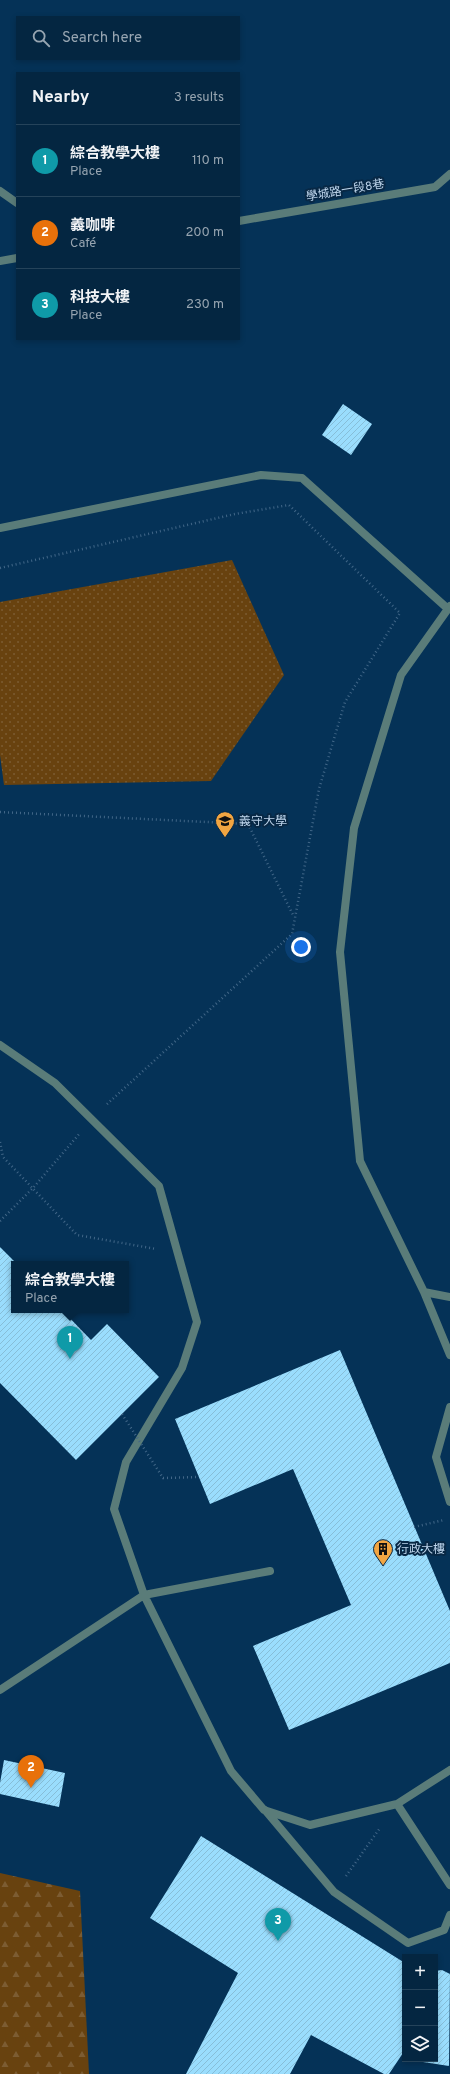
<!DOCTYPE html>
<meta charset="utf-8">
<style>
:root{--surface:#042641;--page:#12324c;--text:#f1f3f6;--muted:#97a5b1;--line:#25435a;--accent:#ea580c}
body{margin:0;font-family:Overpass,"Noto Sans TC",sans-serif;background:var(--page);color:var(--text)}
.controls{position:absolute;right:12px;bottom:12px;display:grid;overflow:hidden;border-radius:0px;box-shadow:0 2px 6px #0003}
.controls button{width:36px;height:36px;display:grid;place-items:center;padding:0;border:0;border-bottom:1px solid var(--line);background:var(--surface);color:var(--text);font:20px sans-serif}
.you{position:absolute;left:301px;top:947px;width:14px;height:14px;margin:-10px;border:3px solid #fff;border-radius:50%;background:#1a73e8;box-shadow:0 0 0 6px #1a73e833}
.badge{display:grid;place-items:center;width:26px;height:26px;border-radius:50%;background:var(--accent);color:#fff;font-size:13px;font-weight:700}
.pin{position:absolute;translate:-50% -33px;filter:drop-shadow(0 1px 2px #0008)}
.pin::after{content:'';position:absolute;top:21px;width:14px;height:12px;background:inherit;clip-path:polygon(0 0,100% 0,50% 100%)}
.popup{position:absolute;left:11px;top:1261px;width:118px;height:52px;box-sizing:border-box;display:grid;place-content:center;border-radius:0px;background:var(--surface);filter:drop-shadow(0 1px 3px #0005);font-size:13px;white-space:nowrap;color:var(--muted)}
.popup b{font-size:15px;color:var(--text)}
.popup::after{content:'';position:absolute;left:50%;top:100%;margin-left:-8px;border:8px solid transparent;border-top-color:var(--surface)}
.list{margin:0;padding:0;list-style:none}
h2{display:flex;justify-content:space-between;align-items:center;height:52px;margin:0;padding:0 16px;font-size:17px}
h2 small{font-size:13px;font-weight:400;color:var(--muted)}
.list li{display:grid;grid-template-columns:26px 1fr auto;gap:12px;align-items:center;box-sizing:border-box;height:72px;padding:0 16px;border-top:1px solid var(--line)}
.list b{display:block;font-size:15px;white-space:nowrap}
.list p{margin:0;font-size:13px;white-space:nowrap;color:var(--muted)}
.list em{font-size:13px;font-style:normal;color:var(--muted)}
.icon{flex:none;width:22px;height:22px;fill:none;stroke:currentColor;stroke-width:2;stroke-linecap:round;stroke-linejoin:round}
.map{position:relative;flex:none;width:450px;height:2074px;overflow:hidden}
.search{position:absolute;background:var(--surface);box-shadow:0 2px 6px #0003;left:16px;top:16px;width:224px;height:44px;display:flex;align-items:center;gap:10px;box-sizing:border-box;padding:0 14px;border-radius:0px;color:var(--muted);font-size:15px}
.panel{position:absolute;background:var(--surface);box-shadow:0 2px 6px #0003;left:16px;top:72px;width:224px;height:268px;border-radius:0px}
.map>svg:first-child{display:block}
.grass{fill:url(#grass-dots)}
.forest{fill:url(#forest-firs)}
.building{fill:url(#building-hatch)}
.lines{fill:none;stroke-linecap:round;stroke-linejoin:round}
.path{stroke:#426788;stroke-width:2.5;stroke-dasharray:1 3;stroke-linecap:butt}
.lane{stroke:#5a7c79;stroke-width:8}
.street{stroke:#5a7c79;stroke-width:8}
.path-bridge{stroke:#426788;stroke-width:2.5;stroke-dasharray:1 3;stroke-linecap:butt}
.labels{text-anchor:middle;stroke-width:4;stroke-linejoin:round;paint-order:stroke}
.street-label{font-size:12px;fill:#bdd4eb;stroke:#082845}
.poi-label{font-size:12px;fill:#bdd4eb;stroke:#082845;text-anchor:start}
</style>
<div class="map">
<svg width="450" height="2074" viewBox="0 0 450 2074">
<defs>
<pattern id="grass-dots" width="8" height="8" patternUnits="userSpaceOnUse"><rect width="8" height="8" fill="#68420f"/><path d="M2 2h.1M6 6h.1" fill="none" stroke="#7c5c32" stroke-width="1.8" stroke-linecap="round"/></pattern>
<pattern id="forest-firs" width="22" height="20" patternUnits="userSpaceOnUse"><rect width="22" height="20" fill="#68420f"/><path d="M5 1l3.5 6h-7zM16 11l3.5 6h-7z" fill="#7c5c32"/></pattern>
<pattern id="building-hatch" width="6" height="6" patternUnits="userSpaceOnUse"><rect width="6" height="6" fill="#9addfd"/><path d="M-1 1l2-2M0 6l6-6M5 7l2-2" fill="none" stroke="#87bed8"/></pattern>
</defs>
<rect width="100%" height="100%" fill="#053257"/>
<!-- grass -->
<path class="grass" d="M232,560L284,675L211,781L4,785L0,755V602Z"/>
<!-- forest -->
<path class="forest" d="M0,1873L80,1891L89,2074H0Z"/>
<!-- building -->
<path class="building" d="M343,404L372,424L351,455L322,435Z
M0,1247L17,1264H14V1310H62L91,1340L107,1324L159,1377L76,1460L0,1383Z
M340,1350L450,1611V1663L289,1730L253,1646L351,1605L293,1469L210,1504L175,1419Z
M4,1760L65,1773L59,1807L0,1794V1783Z
M201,1836L405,1963V2050L389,2074H384L311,2035L290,2074H186L238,1973L150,1918Z
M442,1970L450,1974L449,2066L423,2062L419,2059H435V1971Z"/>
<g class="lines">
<!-- path -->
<path class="path" d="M0,568L235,514L289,505L400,613L345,702L319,789L292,934L105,1106
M0,812L248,824L294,917
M0,1142L3,1157L77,1235L156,1249
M0,1221L33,1188L80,1133
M414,1527L444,1520
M346,1876L380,1828"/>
<!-- lane -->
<path class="lane" d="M0,528L261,475L302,478L447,608
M450,606L401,675L354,828L340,952L360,1161L424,1292L450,1297
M0,1045L55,1083L159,1186L197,1322L182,1368L126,1462L114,1509L144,1595L231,1771L264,1810L310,1825L397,1804L450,1770
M424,1292L450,1355
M450,1407L436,1457L450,1502
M0,1690L144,1595L270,1571
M397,1804L450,1885
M265,1810L334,1892L408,1943L444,1930L450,1915"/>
<!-- street -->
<path class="street" d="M0,191L17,203
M239,221L435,187L450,174
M0,261L17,258"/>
<!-- path-bridge -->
<path class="path-bridge" d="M122,1414L163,1478L199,1477"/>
</g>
<!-- icons -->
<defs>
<g id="university-pin" transform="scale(1)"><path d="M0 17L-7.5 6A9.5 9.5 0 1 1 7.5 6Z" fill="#f2a541" stroke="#082845"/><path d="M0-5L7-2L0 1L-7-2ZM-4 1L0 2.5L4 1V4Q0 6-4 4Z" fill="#111"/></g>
<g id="building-pin" transform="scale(1)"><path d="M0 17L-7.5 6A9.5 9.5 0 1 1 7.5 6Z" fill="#f2a541" stroke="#082845"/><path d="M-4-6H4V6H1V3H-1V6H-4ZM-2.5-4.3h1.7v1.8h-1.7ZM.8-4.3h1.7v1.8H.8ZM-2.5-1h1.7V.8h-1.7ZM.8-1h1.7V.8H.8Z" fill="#111"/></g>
</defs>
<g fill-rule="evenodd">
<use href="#university-pin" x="225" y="821"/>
<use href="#building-pin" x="383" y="1549"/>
</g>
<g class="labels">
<!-- street labels -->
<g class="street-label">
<text transform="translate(345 190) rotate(-10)" y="4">學城路一段8巷</text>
</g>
<!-- poi labels -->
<g class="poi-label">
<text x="239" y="825">義守大學</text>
<text x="397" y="1553">行政大樓</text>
</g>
</g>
</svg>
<div class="controls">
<button>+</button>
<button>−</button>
<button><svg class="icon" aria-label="layers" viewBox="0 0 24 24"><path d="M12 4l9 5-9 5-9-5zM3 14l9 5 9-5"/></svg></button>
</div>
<div class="you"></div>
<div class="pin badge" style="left:70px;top:1359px;background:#0f9aa8">1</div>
<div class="popup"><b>綜合教學大樓</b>Place</div>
<div class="pin badge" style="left:31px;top:1788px;background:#e8710a">2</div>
<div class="pin badge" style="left:278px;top:1941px;background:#0f9aa8">3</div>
<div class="search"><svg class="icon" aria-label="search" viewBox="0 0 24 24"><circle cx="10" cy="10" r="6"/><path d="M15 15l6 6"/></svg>Search here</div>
<section class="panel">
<h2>Nearby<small>3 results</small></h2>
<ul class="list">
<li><span class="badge" style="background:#0f9aa8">1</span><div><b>綜合教學大樓</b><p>Place</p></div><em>110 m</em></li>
<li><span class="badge" style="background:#e8710a">2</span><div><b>義咖啡</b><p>Café</p></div><em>200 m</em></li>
<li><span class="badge" style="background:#0f9aa8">3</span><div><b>科技大樓</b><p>Place</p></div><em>230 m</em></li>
</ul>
</section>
</div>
